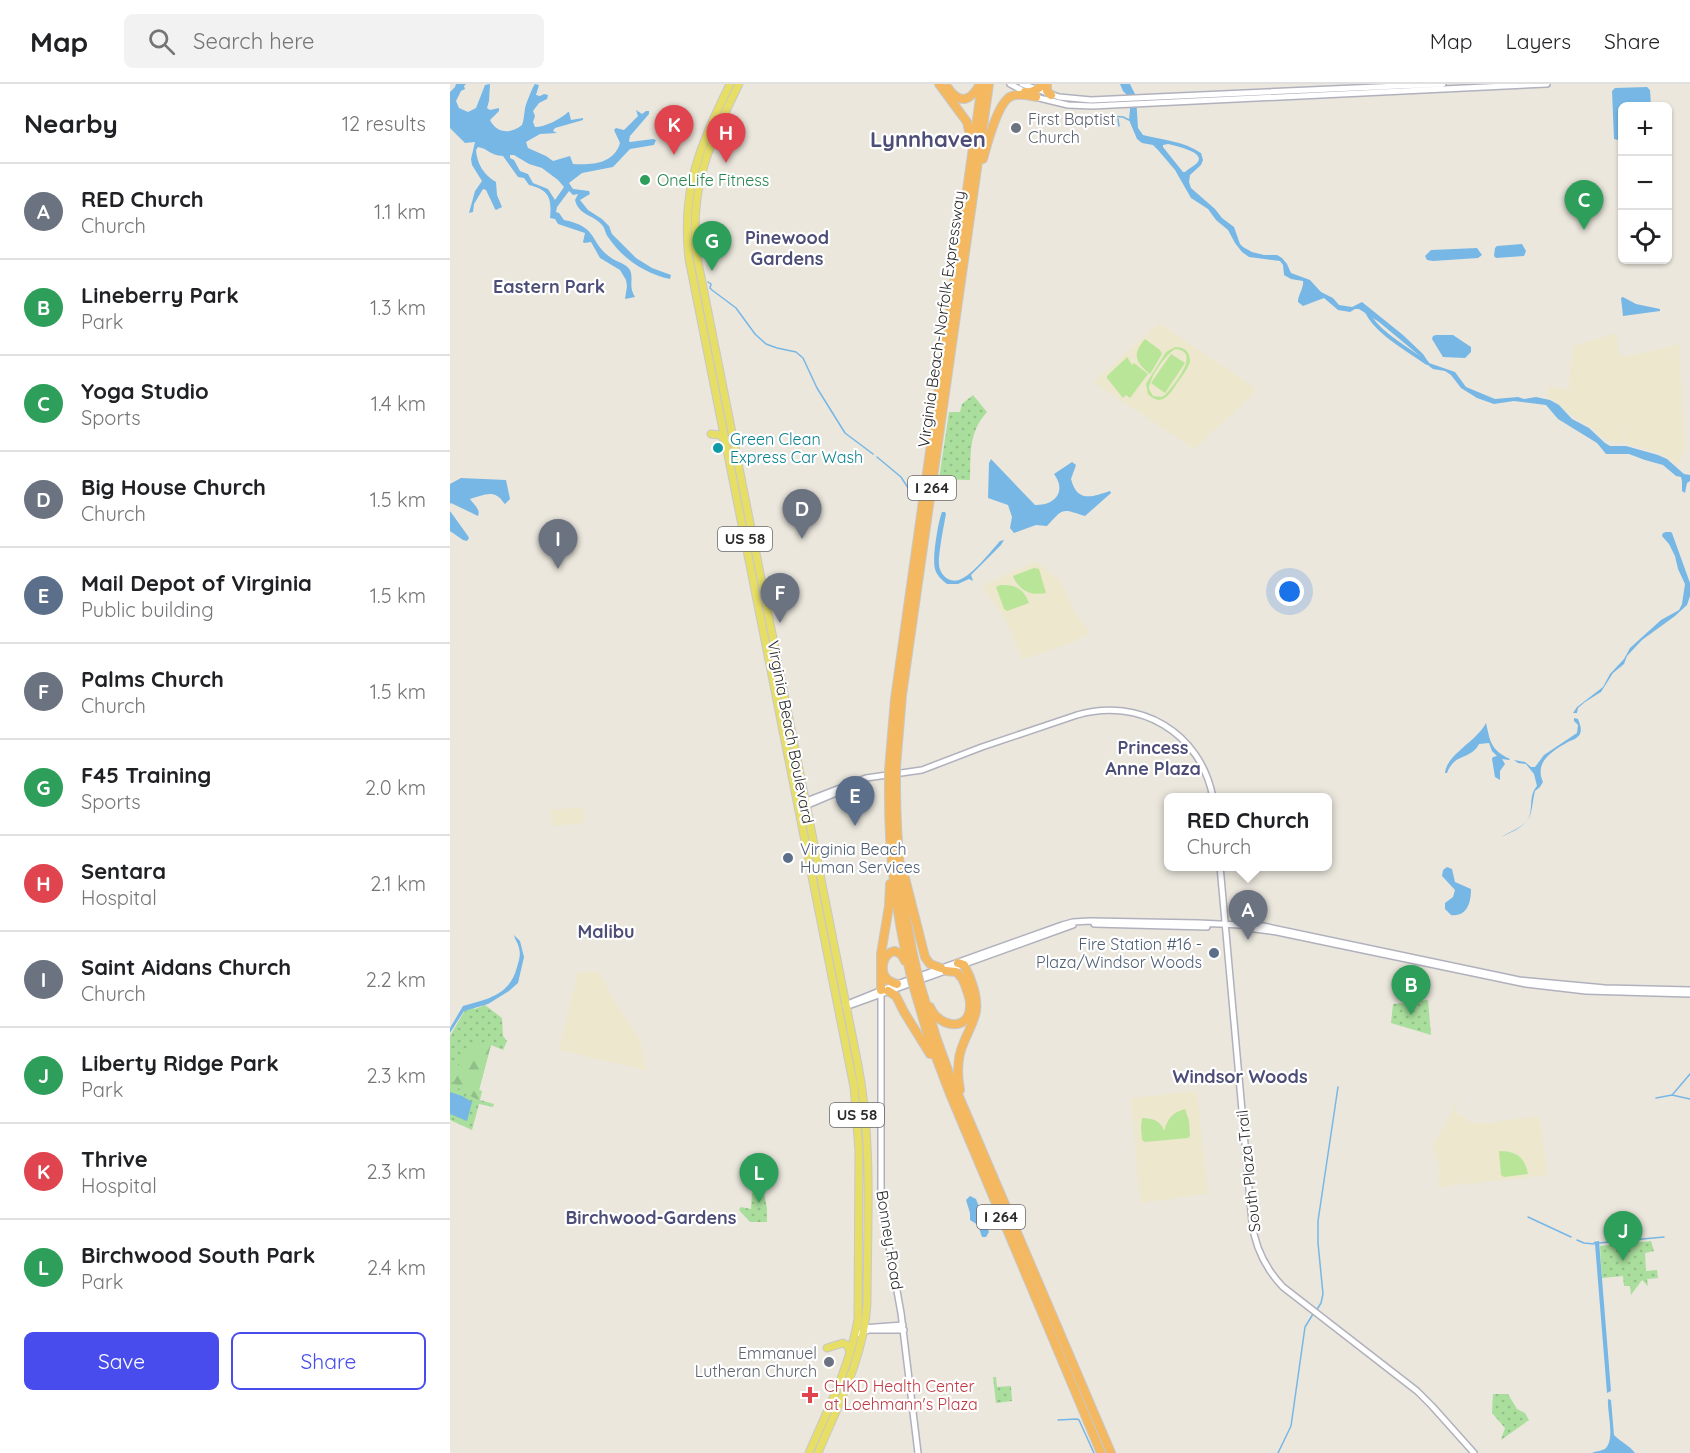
<!DOCTYPE html>
<meta charset="utf-8">
<style>
:root{--surface:#fff;--page:#f2f2f2;--text:#202124;--muted:#757577;--line:#e0e0e0;--accent:#484ced}
body{margin:0;font-family:Quicksand,sans-serif;background:var(--page);color:var(--text)}
.controls{position:absolute;right:18px;top:18px;display:grid;overflow:hidden;border-radius:9px;box-shadow:0 2px 4px #0004}
.controls button{width:54px;height:54px;display:grid;place-items:center;padding:0;border:0;border-bottom:2px solid var(--line);background:var(--surface);color:var(--text);font:30px sans-serif}
.you{position:absolute;left:840px;top:508px;width:21px;height:21px;margin:-15px;border:4px solid #fff;border-radius:50%;background:#1a73e8;box-shadow:0 0 0 9px #1a73e833}
.badge{display:grid;place-items:center;width:39px;height:39px;border-radius:50%;background:var(--accent);color:#fff;font-size:20px;font-weight:700}
.pin{position:absolute;translate:-50% -50px;filter:drop-shadow(0 2px 3px #0008)}
.pin::after{content:'';position:absolute;top:32px;width:21px;height:18px;background:inherit;clip-path:polygon(0 0,100% 0,50% 100%)}
.popup{position:absolute;left:714px;top:709px;width:168px;height:78px;box-sizing:border-box;display:grid;place-content:center;border-radius:9px;background:var(--surface);filter:drop-shadow(0 2px 4px #0005);font-size:20px;white-space:nowrap;color:var(--muted)}
.popup b{font-size:22px;color:var(--text)}
.popup::after{content:'';position:absolute;left:50%;top:100%;margin-left:-12px;border:12px solid transparent;border-top-color:var(--surface)}
.list{margin:0;padding:0;list-style:none}
h2{display:flex;justify-content:space-between;align-items:center;height:78px;margin:0;padding:0 24px;font-size:26px}
h2 small{font-size:20px;font-weight:400;color:var(--muted)}
.list li{display:grid;grid-template-columns:39px 1fr auto;gap:18px;align-items:center;box-sizing:border-box;height:96px;padding:0 24px;border-top:2px solid var(--line)}
.list b{display:block;font-size:22px;white-space:nowrap}
.list p{margin:0;font-size:20px;white-space:nowrap;color:var(--muted)}
.list em{font-size:20px;font-style:normal;color:var(--muted)}
.actions{display:flex;gap:12px;padding:18px 24px}
.actions a{flex:1;padding:14px 0;border:2px solid var(--accent);border-radius:9px;text-align:center;font-size:21px;color:var(--accent)}
.actions .main{background:var(--accent);color:#fff}
.icon{flex:none;width:33px;height:33px;fill:none;stroke:currentColor;stroke-width:2;stroke-linecap:round;stroke-linejoin:round}
.map{position:relative;flex:none;width:1240px;height:1369px;overflow:hidden}
header{display:flex;align-items:center;gap:36px;box-sizing:border-box;height:84px;padding:0 30px;background:var(--surface);border-bottom:2px solid var(--line)}
header strong{font-size:28px}
nav{display:flex;gap:33px;margin-inline-start:auto;font-size:21px}
.search{width:420px;height:54px;background:var(--page);display:flex;align-items:center;gap:15px;box-sizing:border-box;padding:0 21px;border-radius:9px;color:var(--muted);font-size:22px}
main{display:flex}
aside{flex:1;background:var(--surface)}
.map>svg:first-child{display:block}
.education{fill:#ece7cd}
.grass{fill:url(#grass-dots)}
.forest{fill:url(#forest-firs)}
.pitch{fill:#b9e599;fill-rule:evenodd}
.water{fill:#77b7e6;fill-rule:evenodd}
.lines{fill:none;stroke-linecap:round;stroke-linejoin:round}
.stream{stroke:#77b7e6;stroke-width:1.5}
.river{stroke:#77b7e6;stroke-width:4}
.secondary-casing{stroke:#b0b1bd;stroke-width:8}
.primary-casing{stroke:#c8c8c8;stroke-width:9}
.highway-casing{stroke:#c8c8c8;stroke-width:10}
.secondary{stroke:#fff;stroke-width:5}
.primary{stroke:#e7de66;stroke-width:7}
.highway{stroke:#f3b860;stroke-width:8}
.highway-bridge-casing{stroke:#c8c8c8;stroke-width:10;stroke-linecap:butt}
.highway-bridge{stroke:#f3b860;stroke-width:8}
.worship-dot{fill:#6b7280;stroke:#fff;stroke-width:2}
.leisure-dot{fill:#2e9e5b;stroke:#fff;stroke-width:2}
.culture-dot{fill:#0f9aa8;stroke:#fff;stroke-width:2}
.service-dot{fill:#5c6f8a;stroke:#fff;stroke-width:2}
.health-dot{fill:#e0444e;stroke:#fff;stroke-width:2}
.labels{text-anchor:middle;stroke-width:4.5;stroke-linejoin:round;paint-order:stroke}
.shield{fill:#fff;stroke:#6a6a6a;stroke-width:1.5}
.shield-label{font-size:15px;font-weight:bold;fill:#2a2a2a}
.worship-label{font-size:16px;fill:#5b616d;stroke:#fff;text-anchor:start}
.leisure-label{font-size:16px;fill:#27864d;stroke:#fff;text-anchor:start}
.street-label{font-size:16px;fill:#2a2a2a;stroke:#fff}
.culture-label{font-size:16px;fill:#0d838f;stroke:#fff;text-anchor:start}
.service-label{font-size:16px;fill:#4e5e75;stroke:#fff;text-anchor:start}
.health-label{font-size:16px;fill:#be3a42;stroke:#fff;text-anchor:start}
.neighbourhood-label{font-size:18px;font-weight:bold;fill:#4d4e78;stroke:#fff}
.district-label{font-size:22px;font-weight:bold;fill:#4d4e78;stroke:#fff}
</style>
<header>
<strong>Map</strong>
<div class="search"><svg class="icon" aria-label="search" viewBox="0 0 24 24"><circle cx="10" cy="10" r="6"/><path d="M15 15l6 6"/></svg>Search here</div>
<nav><a>Map</a><a>Layers</a><a>Share</a></nav>
</header>
<main>
<aside>
<h2>Nearby<small>12 results</small></h2>
<ul class="list">
<li><span class="badge" style="background:#6b7280">A</span><div><b>RED Church</b><p>Church</p></div><em>1.1 km</em></li>
<li><span class="badge" style="background:#2e9e5b">B</span><div><b>Lineberry Park</b><p>Park</p></div><em>1.3 km</em></li>
<li><span class="badge" style="background:#2e9e5b">C</span><div><b>Yoga Studio</b><p>Sports</p></div><em>1.4 km</em></li>
<li><span class="badge" style="background:#6b7280">D</span><div><b>Big House Church</b><p>Church</p></div><em>1.5 km</em></li>
<li><span class="badge" style="background:#5c6f8a">E</span><div><b>Mail Depot of Virginia</b><p>Public building</p></div><em>1.5 km</em></li>
<li><span class="badge" style="background:#6b7280">F</span><div><b>Palms Church</b><p>Church</p></div><em>1.5 km</em></li>
<li><span class="badge" style="background:#2e9e5b">G</span><div><b>F45 Training</b><p>Sports</p></div><em>2.0 km</em></li>
<li><span class="badge" style="background:#e0444e">H</span><div><b>Sentara</b><p>Hospital</p></div><em>2.1 km</em></li>
<li><span class="badge" style="background:#6b7280">I</span><div><b>Saint Aidans Church</b><p>Church</p></div><em>2.2 km</em></li>
<li><span class="badge" style="background:#2e9e5b">J</span><div><b>Liberty Ridge Park</b><p>Park</p></div><em>2.3 km</em></li>
<li><span class="badge" style="background:#e0444e">K</span><div><b>Thrive</b><p>Hospital</p></div><em>2.3 km</em></li>
<li><span class="badge" style="background:#2e9e5b">L</span><div><b>Birchwood South Park</b><p>Park</p></div><em>2.4 km</em></li>
</ul>
<div class="actions"><a class="main">Save</a><a>Share</a></div>
</aside>
<div class="map">
<svg width="1240" height="1369" viewBox="0 0 1240 1369">
<defs>
<pattern id="grass-dots" width="8" height="8" patternUnits="userSpaceOnUse" patternTransform="scale(1.5)"><rect width="8" height="8" fill="#a9de9d"/><path d="M2 2h.1M6 6h.1" fill="none" stroke="#92bf87" stroke-width="1.8" stroke-linecap="round"/></pattern>
<pattern id="forest-firs" width="22" height="20" patternUnits="userSpaceOnUse" patternTransform="scale(1.5)"><rect width="22" height="20" fill="#a9de9d"/><path d="M5 1l3.5 6h-7zM16 11l3.5 6h-7z" fill="#92bf87"/></pattern>
</defs>
<rect width="100%" height="100%" fill="#ebe7dd"/>
<!-- education -->
<path class="education" d="M709,239L804,303L805,306L804,310L744,365L643,298Z
M1167,249L1169,272L1184,271L1229,260L1235,367L1227,382L1219,374L1206,368L1174,359L1172,333L1173,359L1162,358L1156,356L1137,341L1121,331L1102,315L1097,312V303L1119,305L1122,262Z
M585,477L611,497L624,527L640,549L621,559L572,576L557,538L532,502Z
M133,723L134,736L133,739L102,742L100,726Z
M149,887L161,911L189,954L192,963L197,986L186,984L109,966L128,888Z
M747,1007L758,1110L690,1119L681,1014Z
M1006,1016L1008,1018L1004,1027L1022,1039H1037L1089,1032L1098,1091L988,1103L989,1081L982,1063L1001,1029Z"/>
<!-- grass -->
<path class="grass" d="M523,311L537,328C518,349 521,370 520,396L489,395L499,328H510L512,320Z
M978,916L981,951L941,939L943,920Z
M18,921L25,925L35,921L52,934L53,952L57,957L53,966L41,961L29,1006L32,1007L30,1016L44,1020L43,1023L29,1020L22,1046L0,1036V952Z
M313,1105L317,1124V1138H300L289,1126L291,1123L301,1125L302,1109Z
M1201,1157L1204,1167L1195,1169L1196,1187L1207,1186L1208,1194L1197,1195L1198,1202L1192,1196L1181,1211L1180,1202H1174L1173,1192L1152,1194L1150,1162Z
M543,1293H546L547,1303L561,1302L562,1317L546,1319Z
M1043,1310H1058L1067,1325L1075,1329L1079,1336L1051,1356L1055,1344L1042,1329Z"/>
<!-- forest -->
<path class="forest" d="M23,958L41,960L29,1006L32,1007L29,1016C17,1011 0,1002 0,987C14,983 13,967 23,958Z"/>
<!-- pitch -->
<path class="pitch" d="M695,255L710,266L712,270L700,290C685,278 682,270 695,255Z
M725,263C735,263 740,268 740,278C737,286 732,292 727,299C720,310 712,324 698,310L696,300L716,268ZM725,265C753,267 723,302 715,311L711,313L703,312L699,305C699,294 715,271 725,265Z
M721,270L735,279L715,309L701,299Z
M677,273L682,281L684,279L698,290L680,314L676,311L673,314L657,294V292Z
M584,484L589,485L596,509C581,512 569,507 563,492Z
M550,501C565,500 574,505 579,519L557,527L554,525L546,503Z
M735,1025L739,1037L740,1052L738,1054L695,1058L692,1056L691,1043L692,1034C703,1034 711,1037 714,1047C718,1034 722,1029 735,1025Z
M1049,1067C1066,1067 1075,1073 1078,1090L1054,1093L1051,1091Z"/>
<!-- water -->
<path class="water" d="M6,0H16L14,2L15,5L11,7L6,17L9,24L18,28L26,24L35,1L40,0L39,17L37,24L40,26L49,24V27L40,36C47,50 61,50 72,41C74,35 74,30 75,25C75,22 83,2 85,0L89,1L86,11L90,12L94,10L98,11L97,15L89,19L83,27L85,32L83,38L85,43C95,43 111,35 118,28H119L121,36L133,34V36L105,44L103,47L107,49L90,50L76,58L78,64L96,72L103,77L120,72L123,80C142,81 164,80 170,59L164,46L166,44L174,46L188,32L186,26L192,30L196,27H199V30L180,52L179,57L180,58L203,55L206,56L204,61L180,65L163,83L132,89L119,99L123,105L139,107L140,110L130,116L138,126L152,135L159,142L162,150L186,174L202,184L221,191L220,195C195,190 172,174 158,153C155,149 155,144 152,141C143,130 129,132 125,116L128,110L123,111L119,107L107,123L106,128L109,129L114,136C149,143 139,158 160,173C166,178 176,179 180,186C184,195 178,202 185,213L175,215L177,202L176,196L170,186L150,174L141,158L134,159L133,158L135,149L108,140L105,135L100,134C102,114 99,106 79,101L74,94L68,93L53,72C39,71 39,65 28,63L26,66C27,80 34,91 46,98L47,111L52,123L46,126L45,125L36,106L33,105L24,120L23,128L19,129L25,107L32,97L22,81L21,75L25,58L15,59L0,44V8L5,3ZM60,71H64L79,80L92,84L108,96L114,103L105,116L98,105L83,99L78,90L70,87L64,76L60,74Z
M670,0H680L686,12L688,44L693,51C713,56 733,57 751,69L753,76L751,81L740,91L739,98L741,104L765,125L772,134L784,143L790,160L793,163L802,168L814,171H827L832,174L837,180L841,189L860,196L871,208L883,214L889,221L902,223L912,218L953,251L973,270L979,279L1005,288L1016,303L1045,315L1068,313L1074,315L1086,313L1100,316L1109,321L1122,335L1139,344L1155,359L1160,362H1176L1208,371L1217,375L1234,390L1240,391V397L1237,399L1235,409L1232,407V397L1231,393L1226,392L1213,381L1195,376L1179,370H1156L1147,359L1108,335L1096,321L1064,317L1044,320L1027,314L1011,304L1001,291L995,287L983,285L979,282L970,272L929,238L909,225H905L900,228L888,226L874,214L853,222L848,218C848,211 854,204 853,197L841,195L834,191L833,181L830,177L799,173L792,168L785,159L778,146L766,136L758,125L741,114L725,86L708,66L703,61L692,59L687,55L679,36L680,25L678,12L673,7ZM718,60C725,62 757,68 747,79C743,83 739,84 735,88H733L713,63V61Z
M1197,3L1200,6L1201,22H1172V50L1168,56L1164,55L1162,7L1165,4Z
M1072,160L1076,167L1074,172L1046,174L1044,172L1045,164L1047,162Z
M1027,164L1032,171L1028,174L983,177L977,176L975,172L981,166Z
M1173,213L1186,220L1210,225V227L1173,232L1171,214Z
M986,251H1003L1021,263V268L1015,274L993,273L982,255L983,252Z
M541,375L585,421C605,422 617,407 604,390L622,378L626,381L621,395C627,419 642,413 660,407L661,409L635,432C612,425 614,423 597,442L586,441L564,449L560,444L562,433L558,421L538,414L539,379Z
M11,394L56,396L60,415L55,420C52,417 51,414 47,412C40,407 28,413 20,415C23,420 31,425 28,432C19,428 10,423 1,419L0,420V400Z
M0,427L18,452L19,454L17,457L13,456L0,447Z
M492,428H495L496,430C494,440 488,472 489,481C490,491 499,499 509,496C523,491 540,468 550,457L554,456L551,461L521,491L523,497L519,495L508,500H497C492,496 487,492 485,485C482,475 488,438 492,428Z
M1216,448H1221L1222,449L1240,499V512L1237,521L1225,532L1192,556L1177,572L1174,580L1163,589L1151,608L1135,618L1128,624L1127,629H1123L1127,623L1153,603L1160,590L1174,575L1180,564L1211,536L1229,526L1232,520L1235,500L1228,485L1225,472L1219,460L1212,452L1213,449Z
M1124,634L1128,635C1130,640 1132,645 1130,650C1127,655 1122,656 1118,658C1102,667 1084,678 1093,698L1090,703L1085,707C1080,728 1085,735 1064,747C1059,749 1056,751 1051,753C1058,749 1070,744 1076,738C1085,728 1077,713 1087,702L1084,690L1076,680L1068,679L1064,676L1075,678L1081,683H1085L1094,671L1127,649L1128,641L1124,637Z
M1036,639C1040,656 1040,666 1060,675L1059,676L1052,675L1055,680L1050,687V696L1045,693L1042,675L1043,673L1047,672L1042,667L1039,659L1029,660C1021,676 1004,669 997,689H995C997,670 1026,658 1036,639Z
M997,783L1002,785L1005,798L1021,805C1021,819 1017,833 1001,831L995,825V819L1003,813L1005,806L992,792L993,786Z
M64,851L70,857L74,873L68,899L59,907L38,920L14,927L0,949V944L13,922C38,915 60,911 67,883C69,876 71,871 69,864C68,859 65,856 64,851Z
M0,1008L12,1012L22,1018L17,1037L0,1030Z
M520,1112L526,1115L539,1148L536,1153H532L528,1141L520,1136V1129L516,1116Z
M1149,1157L1161,1307L1157,1309L1145,1160L1143,1158Z
M1158,1315L1161,1316L1164,1351C1171,1358 1179,1361 1185,1369H1142C1146,1367 1153,1367 1156,1364C1165,1354 1157,1328 1158,1315Z"/>
<g class="lines">
<!-- stream -->
<path class="stream" d="M643,31L673,33L679,36
M668,35L669,42
M258,198L261,200L260,204L262,206L286,224L305,250L316,260L327,264L346,268L353,274L367,304L395,349L423,370
M427,373L451,393L464,413
M1223,1010L1240,990
M1206,1014L1222,1011L1240,1015
M1078,1133L1121,1153
M1127,1156L1134,1159L1144,1160
M1149,1159L1214,1153
M866,1227L871,1219L873,1210L868,1159V1137L888,1003
M608,1336L627,1335L629,1336L644,1369
M828,1369L841,1342L855,1243L863,1230"/>
<!-- river -->
<path class="river" d="M917,228C927,249 959,266 977,279"/>
<!-- secondary casing -->
<g class="secondary-casing">
<path id="secondary" d="M560,0L577,9
M572,0L609,13L641,16L993,0
M585,13L618,21L642,22L1097,0
M347,718L359,716L416,694L472,686L532,663L627,631C689,613 751,648 763,714
M348,722L360,720L398,704
M770,782L802,1138C805,1164 815,1184 833,1203L967,1307L982,1322L1024,1369
M644,840L757,843
M797,844L827,848L1076,900L1136,907L1240,910
M431,909V1118L451,1229L468,1369
M395,921L447,900L612,841L623,838L640,837L748,839L813,842L1069,896L1155,904L1240,906
M395,921H401L623,841
M413,1244L453,1241
M406,1250L419,1246H454"/>
</g>
<!-- primary casing -->
<g class="primary-casing">
<path id="primary" d="M280,0C250,62 231,104 239,175L404,1003L409,1067L408,1235C400,1282 378,1325 359,1369
M289,0C260,59 240,99 246,168L408,981C423,1060 417,1140 417,1220C414,1273 388,1321 368,1369
M261,350L270,351L274,355
M377,1264L393,1259L398,1262L400,1269"/>
</g>
<!-- highway casing -->
<g class="highway-casing">
<path id="highway" d="M489,0L517,38L521,56
M597,0V7L601,11
M498,4C510,21 521,17 530,0
M575,8C583,9 588,6 592,0
M533,75C537,61 548,16 562,12C569,9 579,12 586,13
M446,683L452,611L539,0
M439,686L445,615L532,0
M439,698C438,762 445,826 460,888
M446,698C446,762 452,825 467,888
M455,794L475,873L480,880L491,884
M508,879L514,881C521,893 528,913 526,927C524,938 518,948 514,958C507,973 507,990 510,1006
M447,900C444,899 441,898 438,896C429,888 432,869 445,867L451,870L455,877
M470,900L486,953L499,989L661,1369
M464,904L478,952L500,1010L651,1369
M431,906V870L439,822L440,800
M438,907L446,912L454,928L480,970
M480,923C489,944 519,948 520,923C521,916 518,910 516,904C514,897 512,892 506,888L496,887"/>
</g>
<!-- secondary -->
<use href="#secondary" class="secondary"/>
<!-- primary -->
<use href="#primary" class="primary"/>
<!-- highway -->
<use href="#highway" class="highway"/>
<!-- highway-bridge casing -->
<g class="highway-bridge-casing">
<path id="highway-bridge" d="M439,698V686
M446,698V683
M460,888L464,904
M467,888L470,900"/>
</g>
<!-- highway-bridge -->
<use href="#highway-bridge" class="highway-bridge"/>
</g>
<!-- markers -->
<g class="worship-dot">
<circle cx="566" cy="44" r="6"/>
<circle cx="379" cy="1278" r="6"/>
</g>
<circle class="leisure-dot" cx="195" cy="96" r="6"/>
<circle class="culture-dot" cx="268" cy="364" r="6"/>
<g class="service-dot">
<circle cx="338" cy="774" r="6"/>
<circle cx="764" cy="869" r="6"/>
</g>
<path class="health-dot" d="M357 1302h6v6h6v6h-6v6h-6v-6h-6v-6h6z"/>
<g class="labels">
<!-- shield labels -->
<g class="shield">
<rect x="458" y="392" width="48" height="24" rx="4.5"/>
<rect x="268" y="443" width="54" height="24" rx="4.5"/>
<rect x="380" y="1019" width="54" height="24" rx="4.5"/>
<rect x="527" y="1121" width="48" height="24" rx="4.5"/>
</g>
<g class="shield-label">
<text x="482" y="409">I 264</text>
<text x="295" y="460">US 58</text>
<text x="407" y="1036">US 58</text>
<text x="551" y="1138">I 264</text>
</g>
<!-- worship labels -->
<g class="worship-label">
<text x="578" y="41">First Baptist<tspan x="578" dy="18">Church</tspan></text>
<text x="367" y="1275" text-anchor="end">Emmanuel<tspan x="367" dy="18">Lutheran Church</tspan></text>
</g>
<!-- leisure labels -->
<g class="leisure-label">
<text x="207" y="102">OneLife Fitness</text>
</g>
<!-- street labels -->
<g class="street-label">
<text transform="translate(491 235) rotate(-82)" y="6">Virginia Beach-Norfolk Expressway</text>
<text transform="translate(341 648) rotate(79)" y="6">Virginia Beach Boulevard</text>
<text transform="translate(798 1087) rotate(-96)" y="6">South Plaza Trail</text>
<text transform="translate(440 1156) rotate(81)" y="6">Bonney Road</text>
</g>
<!-- culture labels -->
<g class="culture-label">
<text x="280" y="361">Green Clean<tspan x="280" dy="18">Express Car Wash</tspan></text>
</g>
<!-- service labels -->
<g class="service-label">
<text x="350" y="771">Virginia Beach<tspan x="350" dy="18">Human Services</tspan></text>
<text x="752" y="866" text-anchor="end">Fire Station #16 -<tspan x="752" dy="18">Plaza/Windsor Woods</tspan></text>
</g>
<!-- health labels -->
<g class="health-label">
<text x="374" y="1308">CHKD Health Center<tspan x="374" dy="18">at Loehmann's Plaza</tspan></text>
</g>
<!-- neighbourhood labels -->
<g class="neighbourhood-label">
<text x="337" y="160">Pinewood<tspan x="337" dy="21">Gardens</tspan></text>
<text x="99" y="209">Eastern Park</text>
<text x="703" y="670">Princess<tspan x="703" dy="21">Anne Plaza</tspan></text>
<text x="156" y="854">Malibu</text>
<text x="790" y="999">Windsor Woods</text>
<text x="201" y="1140">Birchwood-Gardens</text>
</g>
<!-- district labels -->
<g class="district-label">
<text x="478" y="63">Lynnhaven</text>
</g>
</g>
</svg>
<div class="controls">
<button>+</button>
<button>−</button>
<button><svg class="icon" aria-label="locate" viewBox="0 0 24 24"><circle cx="12" cy="12" r="6"/><path d="M12 2v4M12 18v4M2 12h4M18 12h4"/></svg></button>
</div>
<div class="you"></div>
<div class="pin badge" style="left:798px;top:856px;background:#6b7280">A</div>
<div class="popup"><b>RED Church</b>Church</div>
<div class="pin badge" style="left:961px;top:931px;background:#2e9e5b">B</div>
<div class="pin badge" style="left:1134px;top:146px;background:#2e9e5b">C</div>
<div class="pin badge" style="left:352px;top:455px;background:#6b7280">D</div>
<div class="pin badge" style="left:405px;top:742px;background:#5c6f8a">E</div>
<div class="pin badge" style="left:330px;top:539px;background:#6b7280">F</div>
<div class="pin badge" style="left:262px;top:187px;background:#2e9e5b">G</div>
<div class="pin badge" style="left:276px;top:79px;background:#e0444e">H</div>
<div class="pin badge" style="left:108px;top:485px;background:#6b7280">I</div>
<div class="pin badge" style="left:1173px;top:1177px;background:#2e9e5b">J</div>
<div class="pin badge" style="left:224px;top:71px;background:#e0444e">K</div>
<div class="pin badge" style="left:309px;top:1119px;background:#2e9e5b">L</div>
</div>
</main>
